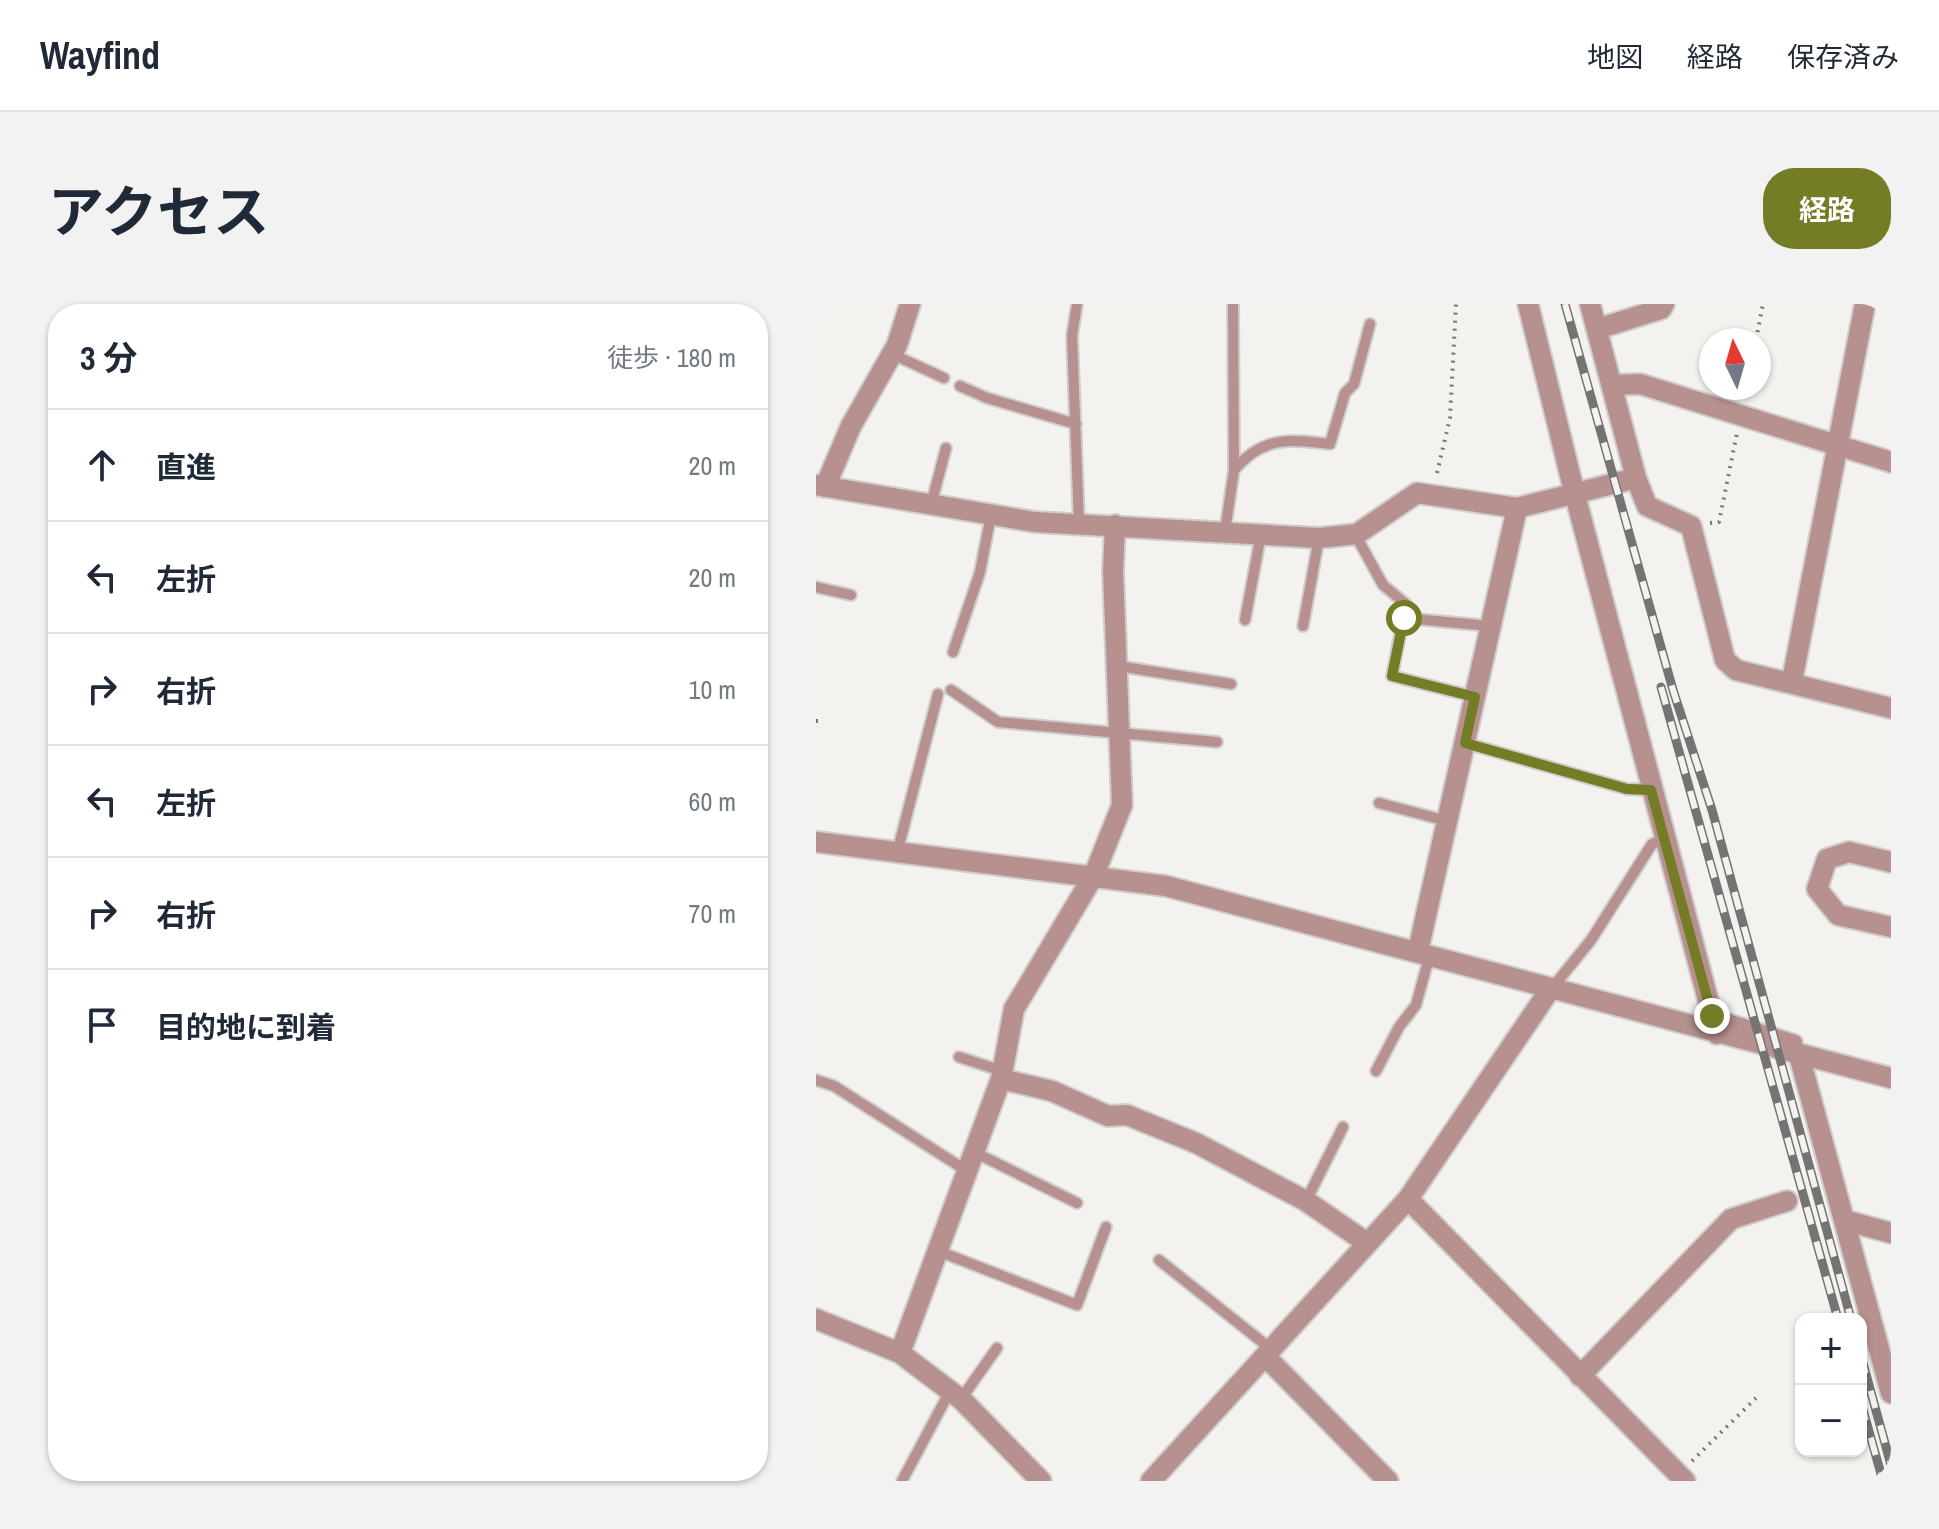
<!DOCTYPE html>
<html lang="ja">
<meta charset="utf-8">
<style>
:root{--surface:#fff;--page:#f2f2f3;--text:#1f2937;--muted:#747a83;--line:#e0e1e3;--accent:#747c26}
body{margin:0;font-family:"Archivo Narrow","Noto Sans JP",sans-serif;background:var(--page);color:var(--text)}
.controls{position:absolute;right:24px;bottom:24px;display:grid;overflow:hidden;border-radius:16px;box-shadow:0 2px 6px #0004}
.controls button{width:72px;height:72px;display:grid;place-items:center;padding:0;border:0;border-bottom:2px solid var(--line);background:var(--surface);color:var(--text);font:40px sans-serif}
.compass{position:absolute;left:883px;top:24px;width:72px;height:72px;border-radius:50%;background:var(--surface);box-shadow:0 2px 6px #0004;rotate:355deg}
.stop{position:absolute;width:24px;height:24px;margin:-18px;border:6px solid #747c26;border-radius:50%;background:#fff}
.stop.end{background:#747c26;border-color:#fff;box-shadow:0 2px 8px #0008}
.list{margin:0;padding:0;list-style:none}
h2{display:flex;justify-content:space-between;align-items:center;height:104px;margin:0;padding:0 32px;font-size:34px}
h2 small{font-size:26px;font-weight:400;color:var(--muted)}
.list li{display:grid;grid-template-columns:52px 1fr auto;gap:24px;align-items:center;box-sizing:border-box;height:112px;padding:0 32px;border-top:2px solid var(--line)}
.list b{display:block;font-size:30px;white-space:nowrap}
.list em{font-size:26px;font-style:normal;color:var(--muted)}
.icon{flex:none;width:44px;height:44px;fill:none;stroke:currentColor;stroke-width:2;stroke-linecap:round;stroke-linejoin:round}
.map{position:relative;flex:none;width:1075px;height:1177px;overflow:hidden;border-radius:32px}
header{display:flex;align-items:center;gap:48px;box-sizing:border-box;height:112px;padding:0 40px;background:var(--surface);border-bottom:2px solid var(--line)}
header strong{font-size:38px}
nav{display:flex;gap:44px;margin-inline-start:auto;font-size:28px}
.intro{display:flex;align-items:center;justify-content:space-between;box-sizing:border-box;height:192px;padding:0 48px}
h1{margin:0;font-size:56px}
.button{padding:20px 36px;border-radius:32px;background:var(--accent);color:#fff;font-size:28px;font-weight:700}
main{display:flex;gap:48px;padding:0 48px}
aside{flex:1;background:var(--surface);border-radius:32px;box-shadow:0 2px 6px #0004}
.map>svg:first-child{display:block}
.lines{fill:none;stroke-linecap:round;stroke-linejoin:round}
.service-casing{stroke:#d0cecb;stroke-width:14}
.pedestrian-casing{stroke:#d0cecb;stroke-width:18}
.minor-casing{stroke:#d0cecb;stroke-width:24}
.tertiary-casing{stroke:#d0cecb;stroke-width:24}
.path{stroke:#797776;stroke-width:4;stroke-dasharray:2 6;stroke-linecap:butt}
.service{stroke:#b69190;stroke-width:10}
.pedestrian{stroke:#b69190;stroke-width:14}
.minor{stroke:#b69190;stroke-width:20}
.tertiary{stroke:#b69190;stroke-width:20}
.rail-casing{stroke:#767473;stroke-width:9}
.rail{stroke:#f4f2ef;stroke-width:6;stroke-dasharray:18;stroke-linecap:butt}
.route{stroke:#747c26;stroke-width:10}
</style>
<header>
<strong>Wayfind</strong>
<nav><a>地図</a><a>経路</a><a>保存済み</a></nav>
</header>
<div class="intro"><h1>アクセス</h1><a class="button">経路</a></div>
<main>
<aside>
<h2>3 分<small>徒歩 · 180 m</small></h2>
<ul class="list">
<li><svg class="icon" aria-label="ahead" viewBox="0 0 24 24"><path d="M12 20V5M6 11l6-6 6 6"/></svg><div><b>直進</b></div><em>20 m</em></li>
<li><svg class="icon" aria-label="left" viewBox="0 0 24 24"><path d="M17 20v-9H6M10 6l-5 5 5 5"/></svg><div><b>左折</b></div><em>20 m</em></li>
<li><svg class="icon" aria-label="right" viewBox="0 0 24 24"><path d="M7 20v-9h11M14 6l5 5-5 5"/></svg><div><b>右折</b></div><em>10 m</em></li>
<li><svg class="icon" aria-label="left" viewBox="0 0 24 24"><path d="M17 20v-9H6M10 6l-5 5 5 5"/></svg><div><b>左折</b></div><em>60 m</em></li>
<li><svg class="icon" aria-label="right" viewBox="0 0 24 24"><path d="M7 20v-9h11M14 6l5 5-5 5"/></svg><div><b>右折</b></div><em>70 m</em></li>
<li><svg class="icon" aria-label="arrive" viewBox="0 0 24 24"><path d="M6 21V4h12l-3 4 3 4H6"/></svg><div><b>目的地に到着</b></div></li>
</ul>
</aside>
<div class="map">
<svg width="1075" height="1177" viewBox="0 0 1075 1177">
<rect width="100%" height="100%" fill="#f4f2ef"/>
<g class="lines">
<!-- service casing -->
<g class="service-casing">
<path id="service" d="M261,0L256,32L263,220
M76,50L128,74
M144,82L171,94L260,120
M418,166C447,132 473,135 514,140L529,89L538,80L554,20
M115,201L130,144
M409,227L418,166L417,0
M539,230L567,281L590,300L576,372L659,393
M0,283L35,291
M588,314L674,322
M429,316L445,230
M487,322L503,234
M137,348L164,268L175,211
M302,362L415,380
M135,386L182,418L401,438
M649,439L811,485L835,486
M563,499L631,517
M81,549L122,390
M741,678L775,636L836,540L848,535
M143,753L186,767
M560,767L583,723L600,701L614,650
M0,776L18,782L151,867
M158,848L261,899
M490,897L527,823
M122,947L261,1001L290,923
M343,956L455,1045
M145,1095L181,1044
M86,1177L134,1087"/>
</g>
<!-- pedestrian casing -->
<g class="pedestrian-casing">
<path id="pedestrian" d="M896,712L979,738"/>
</g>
<!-- minor casing -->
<g class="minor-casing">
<path id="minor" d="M712,0L758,187
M774,0L820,174L831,202L875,222L909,356L920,366L1075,404
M781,25L845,5L848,0
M796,81L824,80L1075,158
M0,181L219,218L503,234L541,230L601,189L701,204L820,174
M9,183L35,122L81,41L94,0
M976,377L1049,0
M1075,558L1033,548L1011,555L1001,585L1022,611L1075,623
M602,647L701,204
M983,751L1075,1089
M185,775L236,787L292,812L311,811L380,839L490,897L551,939
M1028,916L1075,929
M0,1015L84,1049L146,1096L225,1177
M84,1049L185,775L198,705L278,571L306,501L297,267L299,221
M449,1052L572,1177
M764,1072L915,915L971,897
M335,1177L592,895L735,684"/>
</g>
<!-- tertiary casing -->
<g class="tertiary-casing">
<path id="tertiary" d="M758,187L901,730
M0,538L350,582L1075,774
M592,895L869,1177"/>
</g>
<!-- path -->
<path class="path" d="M940,36L947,0
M621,169L634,114L640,0
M894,219L903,218L921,129
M0,417H7
M876,1157L940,1094"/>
<!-- service -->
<use href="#service" class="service"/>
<!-- pedestrian -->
<use href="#pedestrian" class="pedestrian"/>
<!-- minor -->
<use href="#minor" class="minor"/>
<!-- tertiary -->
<use href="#tertiary" class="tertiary"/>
<!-- rail casing -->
<g class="rail-casing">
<path id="rail" d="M749,0L857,386L896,506L1035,1015
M845,383L1022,1015
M1045,1052L1075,1161
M1045,1099L1067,1177"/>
</g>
<!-- rail -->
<use href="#rail" class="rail"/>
</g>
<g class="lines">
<!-- route -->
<path class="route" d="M588,314L576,372L659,393L649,439L811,485L835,486L896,712"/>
</g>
</svg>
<div class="controls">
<button>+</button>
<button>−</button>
</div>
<svg class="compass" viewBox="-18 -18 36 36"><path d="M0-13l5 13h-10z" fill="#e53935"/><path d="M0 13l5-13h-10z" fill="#747a83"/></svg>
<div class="stop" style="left:588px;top:314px"></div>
<div class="stop end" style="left:896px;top:712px"></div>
</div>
</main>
